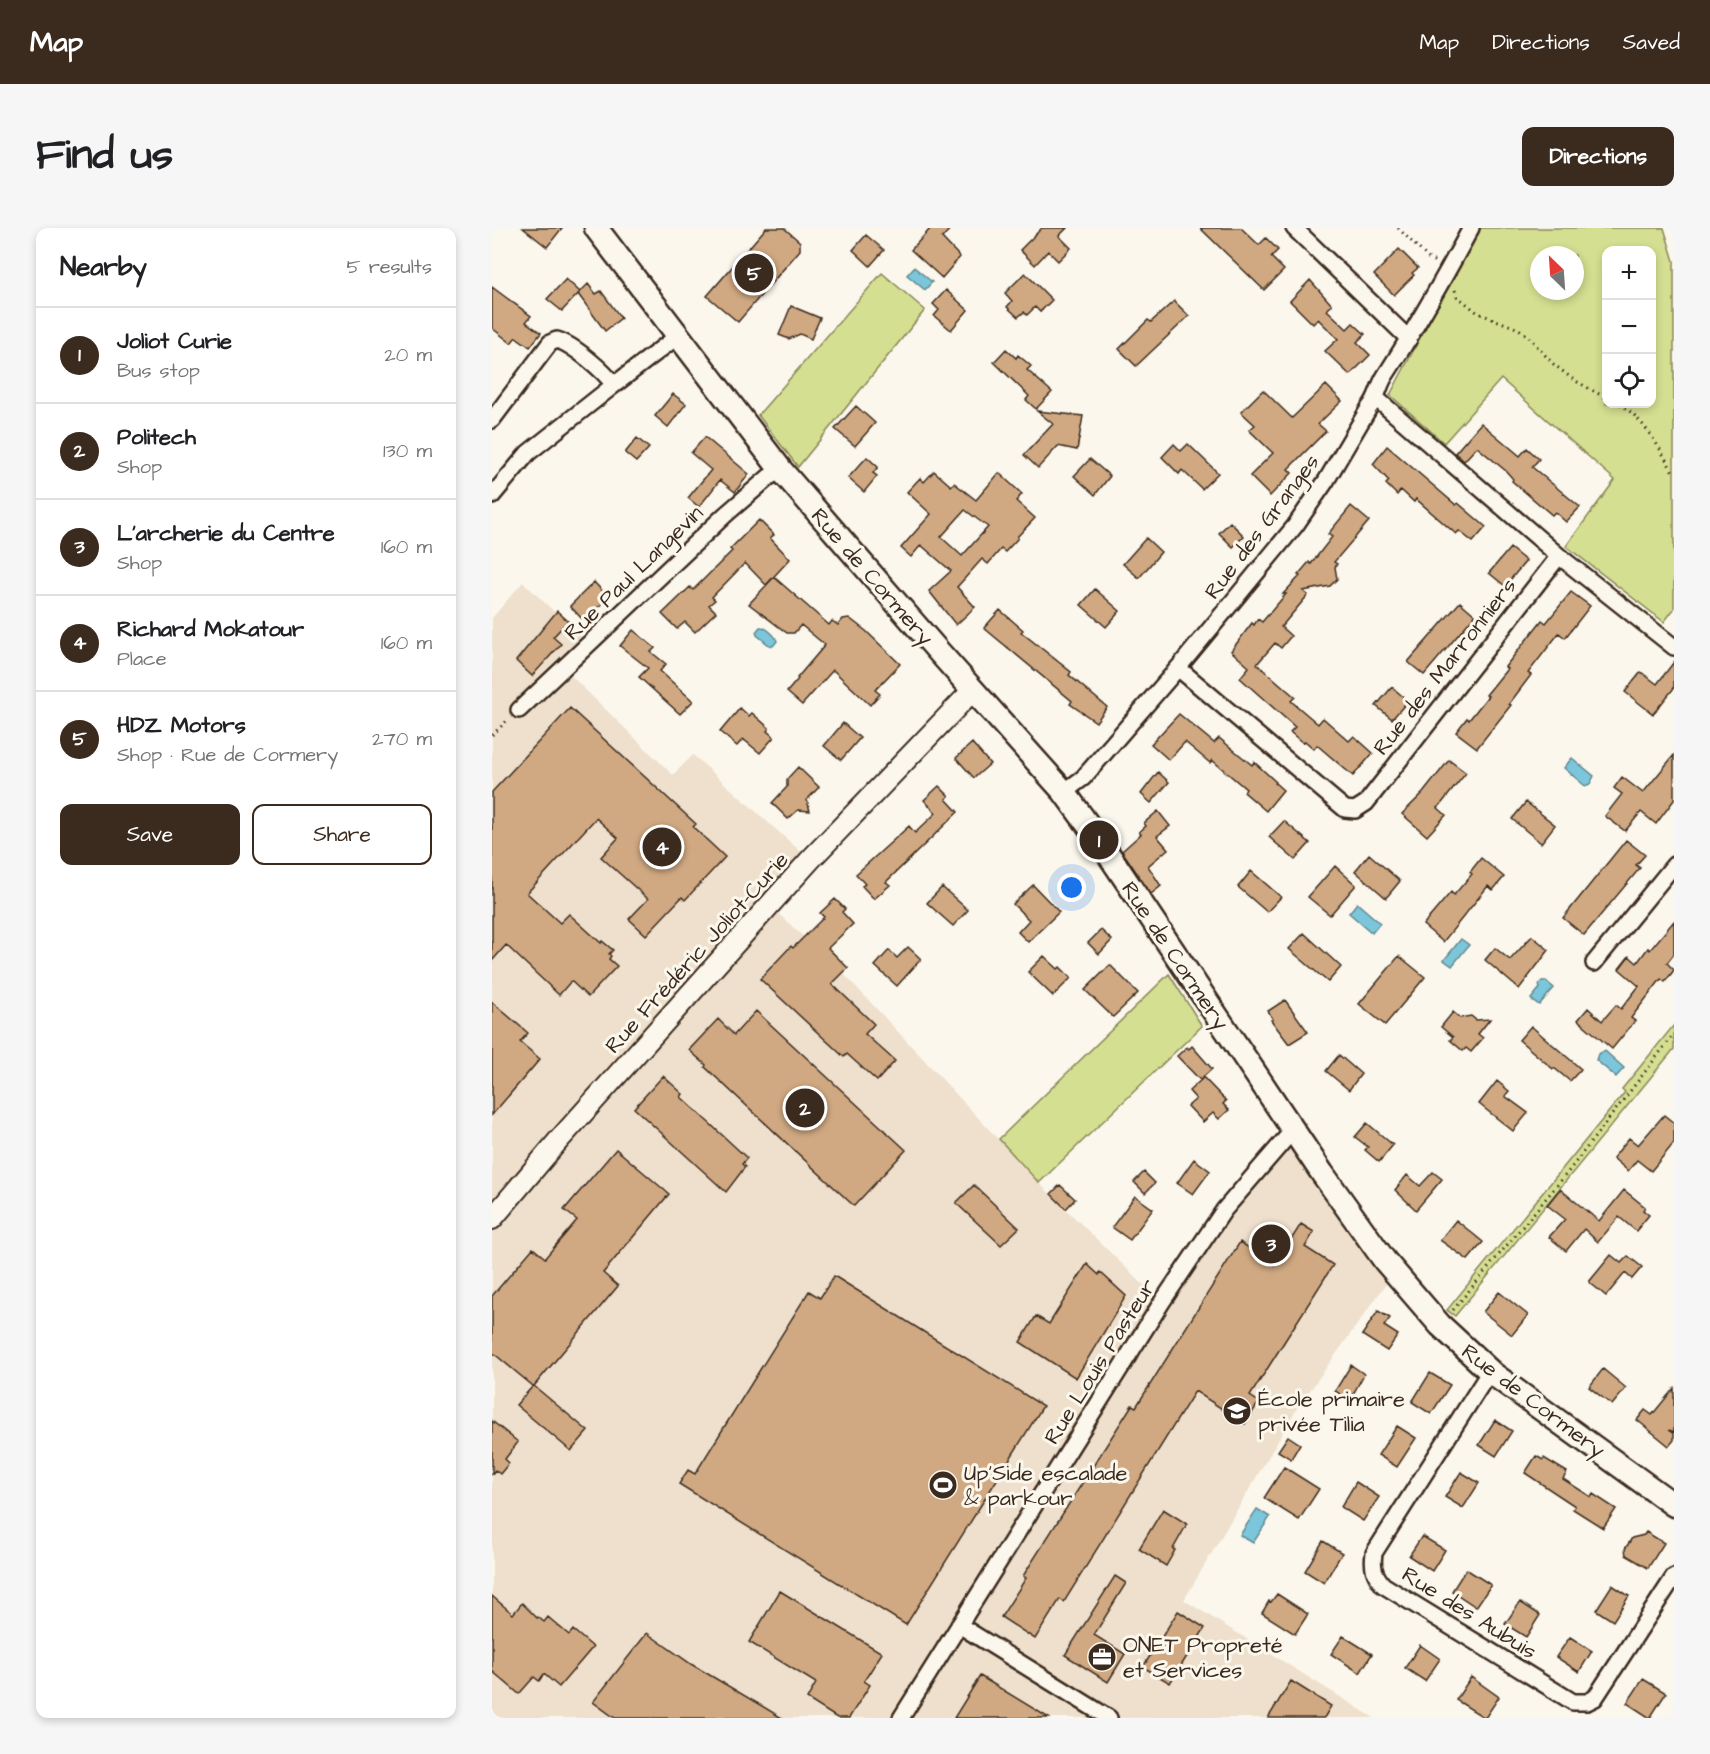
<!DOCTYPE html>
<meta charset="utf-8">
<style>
:root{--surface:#fff;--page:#f6f6f6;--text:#202124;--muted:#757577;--line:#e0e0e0;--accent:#3b2a1e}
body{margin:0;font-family:"Architects Daughter",sans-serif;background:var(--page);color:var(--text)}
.controls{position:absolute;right:18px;top:18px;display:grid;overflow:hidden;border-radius:12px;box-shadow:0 3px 9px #0003}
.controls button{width:54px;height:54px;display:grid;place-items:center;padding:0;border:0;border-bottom:2px solid var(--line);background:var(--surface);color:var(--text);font:30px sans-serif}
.compass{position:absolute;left:1038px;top:18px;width:54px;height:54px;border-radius:50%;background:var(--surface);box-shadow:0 3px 9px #0003;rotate:335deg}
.you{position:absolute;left:580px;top:660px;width:21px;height:21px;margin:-15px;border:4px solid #fff;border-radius:50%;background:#1a73e8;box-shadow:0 0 0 9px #1a73e833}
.badge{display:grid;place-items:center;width:39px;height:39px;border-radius:50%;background:var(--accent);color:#fff;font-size:20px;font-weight:700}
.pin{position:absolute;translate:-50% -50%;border:3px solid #fff;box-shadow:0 2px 6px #0006}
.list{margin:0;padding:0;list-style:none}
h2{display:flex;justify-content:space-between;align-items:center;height:78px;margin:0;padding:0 24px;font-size:26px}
h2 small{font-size:20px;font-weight:400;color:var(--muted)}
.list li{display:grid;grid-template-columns:39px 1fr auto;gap:18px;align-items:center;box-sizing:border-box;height:96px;padding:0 24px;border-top:2px solid var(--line)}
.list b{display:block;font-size:22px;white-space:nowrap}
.list p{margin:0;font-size:20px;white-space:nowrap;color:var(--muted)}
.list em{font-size:20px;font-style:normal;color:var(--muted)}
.actions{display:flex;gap:12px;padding:18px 24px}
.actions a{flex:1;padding:14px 0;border:2px solid var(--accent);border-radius:12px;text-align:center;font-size:21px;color:var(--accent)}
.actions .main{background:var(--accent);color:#fff}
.icon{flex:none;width:33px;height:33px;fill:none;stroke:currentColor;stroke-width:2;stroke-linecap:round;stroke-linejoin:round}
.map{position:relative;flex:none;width:1182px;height:1490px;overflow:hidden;border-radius:12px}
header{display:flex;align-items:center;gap:36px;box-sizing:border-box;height:84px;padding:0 30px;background:var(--accent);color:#fff}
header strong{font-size:28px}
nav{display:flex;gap:33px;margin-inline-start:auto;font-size:21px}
.intro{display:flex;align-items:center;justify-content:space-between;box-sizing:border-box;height:144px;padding:0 36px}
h1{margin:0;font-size:42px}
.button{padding:15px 27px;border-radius:12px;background:var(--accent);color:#fff;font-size:21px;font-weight:700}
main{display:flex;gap:36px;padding:0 36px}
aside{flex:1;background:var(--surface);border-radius:12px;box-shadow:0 3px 9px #0003}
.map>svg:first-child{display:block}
.built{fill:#eee0cc}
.green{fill:#d4df91;stroke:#888458;stroke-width:1.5;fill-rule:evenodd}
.water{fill:#7bc6db;stroke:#61888f;stroke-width:1.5}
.building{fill:#d0a982;stroke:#3b2a1e;stroke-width:1.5;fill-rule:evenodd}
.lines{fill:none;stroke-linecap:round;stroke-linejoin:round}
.minor-casing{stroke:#3b2a1e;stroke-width:20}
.tertiary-casing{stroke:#3b2a1e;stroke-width:24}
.secondary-casing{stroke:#3b2a1e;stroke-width:27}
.path{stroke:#3b2a1e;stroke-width:3;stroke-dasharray:1.5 4.5;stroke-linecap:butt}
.minor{stroke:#fbf7ec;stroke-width:15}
.tertiary{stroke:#fbf7ec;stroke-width:20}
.secondary{stroke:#fbf7ec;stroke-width:22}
.labels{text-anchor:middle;stroke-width:6;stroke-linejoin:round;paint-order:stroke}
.street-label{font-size:22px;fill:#3b2a1e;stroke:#fbf7ec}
.poi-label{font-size:22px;fill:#3b2a1e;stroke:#fbf7ec;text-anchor:start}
</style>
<header>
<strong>Map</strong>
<nav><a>Map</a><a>Directions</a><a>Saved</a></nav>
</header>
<div class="intro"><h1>Find us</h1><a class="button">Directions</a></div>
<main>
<aside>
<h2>Nearby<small>5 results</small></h2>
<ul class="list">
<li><span class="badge">1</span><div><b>Joliot Curie</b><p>Bus stop</p></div><em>20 m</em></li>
<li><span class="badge">2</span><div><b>Politech</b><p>Shop</p></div><em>130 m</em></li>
<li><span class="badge">3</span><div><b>L'archerie du Centre</b><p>Shop</p></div><em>160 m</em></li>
<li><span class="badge">4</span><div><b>Richard Mokatour</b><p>Place</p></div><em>160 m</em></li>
<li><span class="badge">5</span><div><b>HDZ Motors</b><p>Shop · Rue de Cormery</p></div><em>270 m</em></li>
</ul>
<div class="actions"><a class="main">Save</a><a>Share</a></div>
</aside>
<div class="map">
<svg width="1182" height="1490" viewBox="0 0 1182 1490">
<rect width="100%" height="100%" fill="#fbf7ec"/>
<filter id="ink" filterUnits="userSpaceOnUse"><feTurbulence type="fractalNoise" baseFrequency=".0167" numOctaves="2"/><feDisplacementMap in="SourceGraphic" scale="12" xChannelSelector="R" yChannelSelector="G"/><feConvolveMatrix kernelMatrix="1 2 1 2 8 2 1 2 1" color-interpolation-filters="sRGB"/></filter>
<g filter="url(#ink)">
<!-- built -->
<path class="built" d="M31,354L97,417L72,441L181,547L201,527L318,632L278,678L352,746L547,955L669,1074L793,912L897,1052L804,1182L692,1372L882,1490H0V390Z"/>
<!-- green -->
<path class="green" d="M986,0H1172L1182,33V381L1172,394L1074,318L1123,252L1009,151L952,215L898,167ZM1114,22H1160V176H1114ZM1047,27H1083V63H1047Z
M390,45L433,82L306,239L266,187Z
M677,746L710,798L547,955L507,911Z
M1182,797V821L963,1088L955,1082L1133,864L1130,861Z"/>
<!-- water -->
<path class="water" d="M422,39L440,54L433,62L415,47Z
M268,399C274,399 283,407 285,413L281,418L277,417L265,407L264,404Z
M1080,530L1102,548L1098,556L1093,558L1072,540Z
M865,675L888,695L880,705L857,685Z
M969,711L977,717L960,738L952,732Z
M1050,753H1054L1062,760L1047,777L1039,771L1048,760L1047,757Z
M1113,823L1132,840L1124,849L1104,832L1106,826Z
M765,1281L778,1289L761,1315L748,1307Z"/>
<!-- building -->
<path class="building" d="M31,0H70L55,19Z
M274,0H292L308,14V22L246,94L215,68Z
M439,0H459L450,10L468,29L450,50L419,22Z
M550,0H575L567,8L579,20L566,33L556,23L543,37L528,22Z
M708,0H749L767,17L774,10L786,22L779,29L792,42L772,62Z
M374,7L392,22L378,38L361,22Z
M907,21L926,40L920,45L922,47L902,67L882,47Z
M533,45L560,72L548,84L543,79L535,87L532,84L526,89L515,79L520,73L513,65Z
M74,51L88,64L70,83L55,71Z
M818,52L840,77L835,82L855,101L861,95L873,106L865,114L878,127L858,147L833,123L846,111L826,91L821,96L798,73Z
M96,56L104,66L109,63L129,90L113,103L86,66Z
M0,59L39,88L34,94L49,105L38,119L24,109L19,115L0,100Z
M454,62L476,82L459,102L442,88L447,82L441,76Z
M682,73L697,88L644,138L627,121L656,92L659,94Z
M299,78L328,90L319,111L308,106L297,111L287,107Z
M514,121L524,130L526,127L539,138L535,142L560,164L544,181L534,172L537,168L502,134Z
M834,157L850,173L826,196L834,203L796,241L800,245L778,268L758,248L781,225L757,202L763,197L749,184L771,162L800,190Z
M181,166L194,176L176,199L163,188Z
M364,178L383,195L363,218L343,201Z
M545,183L591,188L585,222L566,218L546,240L532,227L561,196Z
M989,195L1028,228L1035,220L1047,231L1040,239L1088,279L1074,294L1063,284L1060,287L1020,253L1021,251L1014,243L985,219L972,233L963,225Z
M213,209L257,246L243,264L228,252L207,279L196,270L219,242L199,225Z
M145,210L157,220L144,234L133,225Z
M682,216L689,223L696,216L726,245L710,261L690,242L687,246L670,229Z
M895,218L964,277L966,275L994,299L981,314L967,303L964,306L924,271L922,274L909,262L905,267L894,256L897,253L881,236Z
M375,229L386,239L381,245L385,248L372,264L356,250Z
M598,231L618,248L603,267L582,248Z
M442,243L459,258L462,255L484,272L507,245L530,266L524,273L543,290L525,309L526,310L513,324L509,321L496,336L490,331L465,359L483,379L464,397L437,363L459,343L429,317L419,329L409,320L439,286L415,264L428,250L432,254ZM473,282L496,299L470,328L449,309Z
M859,278L877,293L842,334L845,336L843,339L845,351L838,358L811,363L816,367L789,399L799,408L789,420L783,415L765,436L803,469L799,473L826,496L831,490L857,513L862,508L881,525L861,548L825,517L822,521L813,513L811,515L798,504L803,499L748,450L757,439L739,423L760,395L762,397L766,391L770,394L794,366H791L808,348L806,347L817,334L819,336L840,309L836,306Z
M267,292L282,307L278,310L298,331L274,357L253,335L220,369L223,372L217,377L224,384L203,404L193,394L185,401L170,386L198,359L201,362L240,323L238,321Z
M738,294L752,308L741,319L727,305Z
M654,310L669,324L647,350L631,336Z
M1018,320L1034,333L1013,358L997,345Z
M282,349L337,397L340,393L346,397L351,391L357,390L374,403L408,436L383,462L388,466L378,477L341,442L310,477L295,464L306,451L305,450L333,417L309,397L302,405H295L257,376Z
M102,354L117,370L91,392L78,378Z
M603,361L628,383L614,399L589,377Z
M1079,364L1098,378L1073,410L1067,405L1036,445L1039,447L1017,476L1019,477L985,520L964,504L975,490L977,492L996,468L994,467L1015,441L1013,439L1050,392L1054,395Z
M968,374L983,387L932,447L916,434Z
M508,382L531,402L529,404L579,444L577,447L615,479L604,494L578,476L580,473L492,400Z
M65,383L76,393L61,409L69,416L40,448L24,433Z
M141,402L163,420L159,424L174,436L168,443L201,473L188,486L147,449L156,440L128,418Z
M1182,434V460L1161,486L1133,464L1149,444L1165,456Z
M900,459L916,473L900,491L884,478Z
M78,480L204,596L201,599L233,629L193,672L190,669L154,707L137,691L156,671L109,629L126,610L104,590L35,665L68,695L77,686L109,715L110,713L121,722L117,726L119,728L117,731L125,738L96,769L79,753L67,767L14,717L0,733V564Z
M248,480L257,488L260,485L277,500L275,503L282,509L268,525L251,511L245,518L228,504Z
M687,486L722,515L727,510L760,537L762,534L784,554L783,555L791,562L774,583L752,564L754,561L720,532L718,535L693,514L677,532L659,516Z
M351,495L368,510L349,532L332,518Z
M480,515L498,536L482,550L464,530Z
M1182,527V572L1164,596L1149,584L1133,603L1113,588L1130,566L1122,560L1130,549L1151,565Z
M957,532L974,545L946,580L954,587L935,608L910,586L931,565Z
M306,539L327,559L315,572L318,583L306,582L296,591L280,575L295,559V551Z
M666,544L677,554L659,575L649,566Z
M447,558L457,568L454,571L466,584L394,654L398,657L382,671L370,658L373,656L364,646L417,598L423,605L444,585L432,572Z
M1034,574L1063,597L1049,615L1020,591Z
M666,583L678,598L665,608L676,621L656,638L669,658L659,666L630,623L649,606L647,604L654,598L652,595Z
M792,593L818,615L803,632L777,609Z
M1134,612L1153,627L1144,637L1148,640L1092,707L1071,690Z
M877,626L908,653L894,670L863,643Z
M989,630L1012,649L1001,662L996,658L951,714L931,697L959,664L962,667L980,646L978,644Z
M843,638L864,657L838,687L816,669Z
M759,643L789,669L775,684L746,659Z
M541,657L567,684L536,714L526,704L537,692L521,676Z
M450,659L476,682L461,698L435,675Z
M343,671L353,681L350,684L361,696L336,720L356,740L340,756L382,796L373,806L403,833L385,853L355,826L352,829L268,751L299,718L301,720L332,689L328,685Z
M1182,693V726L1175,735L1182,742L1173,754L1169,751L1142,786L1139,790L1143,793L1120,821L1086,792L1096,780L1110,793L1124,777L1129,781L1147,758L1127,741L1137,728L1145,735L1156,720L1158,722Z
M609,702L620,712L607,726L596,715Z
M812,705L849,739L836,754L797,721Z
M1040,708L1057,722L1027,761L993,732L1003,720L1018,732Z
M416,719L429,731L405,758L383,738L397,722L405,730Z
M552,728L566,741L568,739L579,750L561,768L536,744Z
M907,728L933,749L893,797L867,776Z
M618,737L646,765L621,789L593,762Z
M793,772L816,804L797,816L779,792L781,791L776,783Z
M0,774L36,805L28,814L48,831L0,887Z
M264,783L414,922L362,978L213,839L214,837L197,822L226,791L242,807Z
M961,784L968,790L979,788L984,792L998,791L986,806L991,810L979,824L974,820L971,823L958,812L961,809L949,799Z
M1039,798L1089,841L1078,853L1062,840L1061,841L1027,812Z
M700,818L720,841L711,849L734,873L731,876L737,882L727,891L721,885L711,894L696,878L704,871L697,863L711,850L708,852L685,828L695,819L697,821Z
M847,827L869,846L857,862L834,843Z
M171,848L191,866L189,869L255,930L250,936L253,939L234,964L142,880Z
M1005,853L1017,863L1013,868L1036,885L1021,903L987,876Z
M1172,887L1182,895V915L1159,943L1145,932L1136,943L1121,930L1137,910L1146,917Z
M875,895L901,917L887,934L873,922L876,919L863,909Z
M124,921L177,966L111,1045L126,1058L42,1158L96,1203L79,1223L24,1177L41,1158L0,1124V1068L41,1020L53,1030L85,992L72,982Z
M702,931L718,943L701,966L685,955Z
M652,944L663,955L653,965L642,954Z
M941,944L950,951L924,982L903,962L915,947L928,958Z
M482,957L527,1000L509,1017L464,975Z
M568,957L583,971L574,981L559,966Z
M1068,961L1107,993L1132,962L1153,979L1151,982L1157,987L1144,1003L1127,989L1106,1014L1092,1001L1074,1023L1057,1009L1073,991L1055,977Z
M643,968L661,981L638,1012L620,999Z
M964,992L991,1014L976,1032L948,1012Z
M809,996L822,1004L813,1019L841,1037L758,1168L767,1174L753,1196L703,1163L572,1374L568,1371L543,1411L509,1389L534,1350L531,1348L640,1177L644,1179L748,1014L783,1037Z
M1119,1027L1129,1035L1136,1028L1150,1039L1140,1051L1133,1045L1114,1068L1097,1054Z
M595,1036L607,1047L608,1044L634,1068L584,1150L528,1114L544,1088L557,1096Z
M342,1048L551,1178L414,1397L187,1256L196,1242L203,1246L317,1063L328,1070Z
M1007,1064L1036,1087L1020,1107L991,1084Z
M886,1083L898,1090L892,1098L906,1107L895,1123L870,1107Z
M859,1137L872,1146L858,1172L843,1163Z
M1111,1141L1134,1160L1120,1177L1097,1159Z
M938,1145L958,1157L939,1186L920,1174Z
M1182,1160V1204L1177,1202L1182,1205V1212L1177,1218L1145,1192L1153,1182L1160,1187Z
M1003,1192L1020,1203L1004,1228L987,1217Z
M0,1193L26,1214L13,1231L17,1235L8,1246L3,1242L0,1246Z
M905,1198L924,1210L905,1239L886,1227Z
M796,1208L808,1216L799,1231L786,1223Z
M1044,1228L1051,1232L1052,1230L1075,1244L1071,1251L1099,1269L1101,1266L1124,1281L1111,1300L1081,1281L1083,1278L1033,1245Z
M792,1239L827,1261L807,1292L772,1270Z
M969,1244L987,1255L971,1280L953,1269Z
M864,1254L887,1269L871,1293L849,1279Z
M671,1281L695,1296L681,1321L683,1322L674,1338L647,1321Z
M1154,1304L1172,1315L1156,1340L1134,1327L1133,1321L1140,1310L1152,1307Z
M930,1308L953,1322L940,1343L917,1328Z
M831,1313L850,1325L832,1355L813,1343Z
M974,1341L999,1357L984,1379L960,1363Z
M623,1348L634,1355L602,1407L633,1426L616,1454L573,1427Z
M1120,1357L1137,1368L1121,1393L1104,1382Z
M288,1363L390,1425L372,1453L378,1457L357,1490H345L315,1471L324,1455L257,1414Z
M785,1366L816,1386L803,1406L770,1385L777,1373L779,1374Z
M0,1368L21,1386L30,1375L45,1390L46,1389L52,1394L56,1389L77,1407L81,1402L101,1419L67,1459L52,1446L47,1453L42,1449L27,1466L0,1443Z
M1028,1374L1048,1387L1034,1409L1013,1396Z
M686,1383L713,1400L678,1455L651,1439Z
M155,1405L199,1436L290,1490H123L101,1474Z
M851,1408L880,1426L868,1445L839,1426Z
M1078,1409L1100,1423L1087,1444L1064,1429Z
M928,1417L948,1431L933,1453L913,1440Z
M488,1448L557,1490H462Z
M979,1449L1007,1469L993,1490L964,1472Z
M1151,1451L1174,1465L1158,1490L1135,1475Z
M799,1453L839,1478L832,1490H776Z"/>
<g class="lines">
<!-- minor casing -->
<g class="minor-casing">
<path id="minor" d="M802,0L917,111
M0,192L58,115L65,112C82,117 112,143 122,157L187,107
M0,268L36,225L122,157
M1067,328L1182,419
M686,440L853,581L863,582L874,575L1067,328L885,171
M27,482L233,287L277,249L289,242
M572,564L591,550L686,440L803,298L834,253L877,180C886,170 886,159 893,148C924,100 952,50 979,0
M1102,735L1182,637
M998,1143L882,1325C880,1339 882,1346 891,1357L1081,1474H1095L1103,1470L1182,1349
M467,1397L617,1490
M409,1490L670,1074L732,982L801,902"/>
</g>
<!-- tertiary casing -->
<g class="tertiary-casing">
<path id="tertiary" d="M0,991L66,913L318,632L481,462"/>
</g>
<!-- secondary casing -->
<g class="secondary-casing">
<path id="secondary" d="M104,0L289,242L447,424L572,564L607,612L830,945L893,1033L948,1097L1001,1146L1182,1277"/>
</g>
<!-- path -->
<path class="path" d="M906,0L937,31L944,34
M963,62L965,68L986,85L1027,101L1036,108L1060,135L1082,152L1114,170
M1128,176C1152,191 1169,222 1182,246
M0,507L17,491
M961,1082L1076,944L1182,806"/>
<!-- minor -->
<use href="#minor" class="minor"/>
<!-- tertiary -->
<use href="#tertiary" class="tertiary"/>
<!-- secondary -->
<use href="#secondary" class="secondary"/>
</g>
</g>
<!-- icons -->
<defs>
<g id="school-disc" transform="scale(1.5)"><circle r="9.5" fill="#3b2a1e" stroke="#fbf7ec"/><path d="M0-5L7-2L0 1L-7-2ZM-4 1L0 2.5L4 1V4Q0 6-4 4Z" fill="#fff"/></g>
<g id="stadium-disc" transform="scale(1.5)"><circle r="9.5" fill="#3b2a1e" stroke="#fbf7ec"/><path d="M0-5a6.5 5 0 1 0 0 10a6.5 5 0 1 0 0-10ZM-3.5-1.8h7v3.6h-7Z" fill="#fff"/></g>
<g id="office-disc" transform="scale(1.5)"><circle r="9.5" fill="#3b2a1e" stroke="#fbf7ec"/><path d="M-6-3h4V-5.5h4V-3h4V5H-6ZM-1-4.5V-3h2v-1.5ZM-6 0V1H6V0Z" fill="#fff"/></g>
</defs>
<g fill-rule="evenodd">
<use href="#school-disc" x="745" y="1183"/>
<use href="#stadium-disc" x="451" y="1257"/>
<use href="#office-disc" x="610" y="1429"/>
</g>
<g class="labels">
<!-- street labels -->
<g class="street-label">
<text transform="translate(769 298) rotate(-53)" y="8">Rue des Granges</text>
<text transform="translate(141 344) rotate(-44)" y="8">Rue Paul Langevin</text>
<text transform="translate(381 348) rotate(49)" y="8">Rue de Cormery</text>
<text transform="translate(952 438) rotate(-52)" y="8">Rue des Marronniers</text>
<text transform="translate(204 724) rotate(-48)" y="8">Rue Frédéric Joliot-Curie</text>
<text transform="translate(684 727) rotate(56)" y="8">Rue de Cormery</text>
<text transform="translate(607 1133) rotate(-58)" y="8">Rue Louis Pasteur</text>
<text transform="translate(1042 1172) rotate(37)" y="8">Rue de Cormery</text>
<text transform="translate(978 1384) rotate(32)" y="8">Rue des Aubuis</text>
</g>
<!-- poi labels -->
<g class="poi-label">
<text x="766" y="1178">École primaire<tspan x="766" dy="25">privée Tilia</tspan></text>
<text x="472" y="1252">Up'Side escalade<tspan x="472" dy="25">&amp; parkour</tspan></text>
<text x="631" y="1424">ONET Propreté<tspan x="631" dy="25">et Services</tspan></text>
</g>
</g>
</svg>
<div class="controls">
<button>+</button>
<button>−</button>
<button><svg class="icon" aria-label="locate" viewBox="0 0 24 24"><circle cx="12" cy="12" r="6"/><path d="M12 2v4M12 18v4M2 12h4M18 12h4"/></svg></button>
</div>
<svg class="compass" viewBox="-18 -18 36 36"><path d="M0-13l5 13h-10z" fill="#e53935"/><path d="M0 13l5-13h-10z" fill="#757577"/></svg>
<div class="you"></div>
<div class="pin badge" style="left:607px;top:612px">1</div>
<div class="pin badge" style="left:313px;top:880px">2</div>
<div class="pin badge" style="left:779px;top:1016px">3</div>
<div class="pin badge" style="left:170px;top:619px">4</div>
<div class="pin badge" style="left:262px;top:45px">5</div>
</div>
</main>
